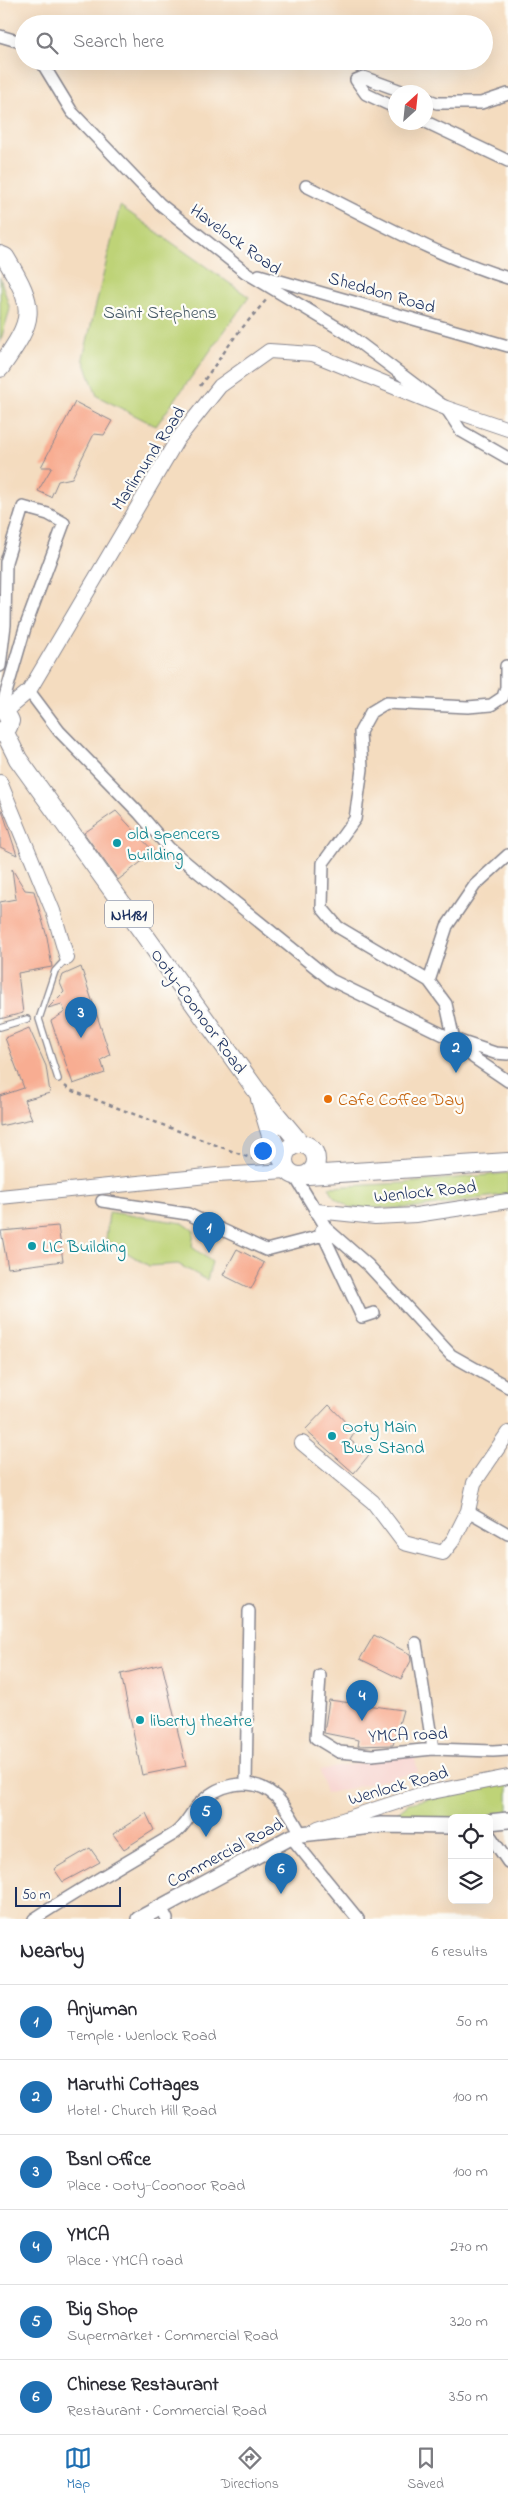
<!DOCTYPE html>
<meta charset="utf-8">
<style>
:root{--surface:#fff;--page:#f7f7f7;--text:#2b2b33;--muted:#7c7c81;--line:#e1e1e2;--accent:#1f6fb2}
body{margin:0;font-family:"Indie Flower",sans-serif;background:var(--page);color:var(--text)}
.controls{position:absolute;right:15px;bottom:15px;display:grid;overflow:hidden;border-radius:8px;box-shadow:0 5px 20px #0002}
.controls button{width:45px;height:45px;display:grid;place-items:center;padding:0;border:0;border-bottom:1px solid var(--line);background:var(--surface);color:var(--text);font:25px sans-serif}
.compass{position:absolute;left:388px;top:85px;width:45px;height:45px;border-radius:50%;background:var(--surface);box-shadow:0 5px 20px #0002;rotate:27deg}
.scale{position:absolute;left:15px;bottom:12px;width:106px;box-sizing:border-box;padding-left:5px;border:2px solid #1b2f5e;border-top:0;font-size:14px;line-height:18px;white-space:nowrap;color:#1b2f5e;-webkit-text-stroke:4px #fdfcf7;paint-order:stroke}
.you{position:absolute;left:262px;top:1150px;width:18px;height:18px;margin:-12px;border:4px solid #fff;border-radius:50%;background:#1a73e8;box-shadow:0 0 0 8px #1a73e833}
.badge{display:grid;place-items:center;width:32px;height:32px;border-radius:50%;background:var(--accent);color:#fff;font-size:16px;font-weight:700}
.pin{position:absolute;translate:-50% -41px;filter:drop-shadow(0 1px 2px #0008)}
.pin::after{content:'';position:absolute;top:26px;width:18px;height:15px;background:inherit;clip-path:polygon(0 0,100% 0,50% 100%)}
.list{margin:0;padding:0;list-style:none}
h2{display:flex;justify-content:space-between;align-items:center;height:65px;margin:0;padding:0 20px;font-size:21px}
h2 small{font-size:16px;font-weight:400;color:var(--muted)}
.list li{display:grid;grid-template-columns:32px 1fr auto;gap:15px;align-items:center;box-sizing:border-box;height:75px;padding:0 20px;border-top:1px solid var(--line)}
.list b{display:block;font-size:19px;white-space:nowrap}
.list p{margin:0;font-size:16px;white-space:nowrap;color:var(--muted)}
.list em{font-size:16px;font-style:normal;color:var(--muted)}
.icon{flex:none;width:28px;height:28px;fill:none;stroke:currentColor;stroke-width:2;stroke-linecap:round;stroke-linejoin:round}
.map{position:relative;flex:none;width:508px;height:1919px;overflow:hidden}
.search{position:absolute;background:var(--surface);box-shadow:0 5px 20px #0002;left:15px;right:15px;top:15px;height:55px;display:flex;align-items:center;gap:12px;box-sizing:border-box;padding:0 18px;border-radius:28px;color:var(--muted);font-size:19px}
.sheet{height:515px;background:var(--surface)}
nav{display:flex;justify-content:space-around;align-items:center;box-sizing:border-box;height:70px;border-top:1px solid var(--line);background:var(--surface);font-size:14px;color:var(--muted)}
nav a{display:grid;justify-items:center;gap:2px}
nav .on{color:var(--accent)}
.map>svg:first-child{display:block}
.built{fill:#f7d0cc}
.green{fill:#bed377;stroke:#6c816a}
.building{fill:#f8ad92}
.lines{fill:none;stroke-linecap:round;stroke-linejoin:round}
.service-casing{stroke:#88868e;stroke-width:8}
.minor-casing{stroke:#88868e;stroke-width:14}
.tertiary-casing{stroke:#88868e;stroke-width:16}
.secondary-casing{stroke:#88868e;stroke-width:18}
.trunk-casing{stroke:#88868e;stroke-width:20}
.path{stroke:#88868e;stroke-width:2.5;stroke-dasharray:4 4;stroke-linecap:butt}
.service{stroke:#fff;stroke-width:5.5}
.minor{stroke:#fff;stroke-width:11}
.tertiary{stroke:#fff;stroke-width:14}
.secondary{stroke:#fff;stroke-width:15}
.trunk{stroke:#fff;stroke-width:18}
.culture-dot{fill:#0f9aa8;stroke:#fdfcf7;stroke-width:2}
.food-dot{fill:#e8710a;stroke:#fdfcf7;stroke-width:2}
.labels{text-anchor:middle;stroke-width:4.5;stroke-linejoin:round;paint-order:stroke}
.shield{fill:#fdfcf7;stroke:#5f6c8c;stroke-width:1}
.shield-label{font-size:16px;font-weight:bold;fill:#1b2f5e}
.street-label{font-size:18px;fill:#1b2f5e;stroke:#fdfcf7}
.park-label{font-size:18px;fill:#445864;stroke:#fdfcf7}
.culture-label{font-size:18px;fill:#0d838f;stroke:#fdfcf7;text-anchor:start}
.food-label{font-size:18px;fill:#c56008;stroke:#fdfcf7;text-anchor:start}
</style>
<div class="map">
<svg width="508" height="1919" viewBox="0 0 508 1919">
<rect width="100%" height="100%" fill="#fdfcf7"/>
<filter id="ink" filterUnits="userSpaceOnUse"><feTurbulence type="fractalNoise" baseFrequency=".02" numOctaves="2"/><feDisplacementMap in="SourceGraphic" scale="10" xChannelSelector="R" yChannelSelector="G"/><feConvolveMatrix kernelMatrix="1 2 1 2 8 2 1 2 1" color-interpolation-filters="sRGB"/></filter>
<filter id="wash" filterUnits="userSpaceOnUse"><feTurbulence type="fractalNoise" baseFrequency=".0096" numOctaves="4" result="noise"/><feDisplacementMap in="SourceGraphic" scale="20" xChannelSelector="R" yChannelSelector="G"/><feGaussianBlur stdDeviation="1.12" result="paint"/><feColorMatrix in="noise" values="0 0 0 0 0 0 0 0 0 0 0 0 0 0 0 0 0 1.4 0 .05"/><feComposite in="paint" operator="in"/></filter>
<g filter="url(#wash)">
<rect width="100%" height="100%" fill="#f4dcbf"/>
<!-- built -->
<path class="built" d="M414,1754L418,1772L326,1794L320,1770Z"/>
<!-- green -->
<path class="green" d="M120,206L249,297L156,426L97,396L83,358Z
M0,277L10,309L0,343Z
M508,1173V1194L418,1208H351L335,1198L329,1187L405,1183Z
M109,1212L183,1223L194,1231L192,1247L212,1262L207,1280L178,1264L149,1266L106,1240Z
M508,1780V1820L452,1818V1826L381,1825L409,1803Z"/>
<g id="blocks">
<!-- building -->
<path class="building" d="M75,402L112,421L104,435L94,434L72,478L58,481L51,497L38,491L52,467H41Z
M0,810H2L17,855L0,847Z
M116,811L154,852L118,880L84,833Z
M12,869L25,890L34,891L47,937L52,967L18,973L23,1013L0,1019V902L16,899Z
M81,967L110,1055L101,1060L105,1073L73,1084L51,1021L65,1012L62,1004L48,1008L64,992L60,983L63,975Z
M29,1028L46,1066L50,1093L24,1100L32,1119L0,1126V1096L24,1088L5,1038Z
M58,1226L63,1261L8,1268L1,1231Z
M237,1249L264,1263L251,1289L223,1275Z
M329,1405L355,1432L350,1440L369,1455L354,1473L305,1430Z
M374,1635L410,1654L411,1661L401,1679L360,1659Z
M162,1664L186,1766L142,1775L121,1674Z
M329,1700L403,1710L393,1745L358,1746L359,1740L324,1733Z
M146,1813L154,1830L124,1849L113,1834Z
M90,1848L100,1862L63,1882L54,1869Z"/>
</g>
</g>
<g filter="url(#ink)">
<use href="#blocks" fill-opacity="0" stroke="#88868e" stroke-width="1"/>
<g class="lines">
<!-- service casing -->
<g class="service-casing">
<path id="service" d="M0,1027L27,1019
M58,1079L39,1019L55,971L67,958"/>
</g>
<!-- minor casing -->
<g class="minor-casing">
<path id="minor" d="M0,36L24,43
M41,61L72,112L160,204L245,272L345,332L446,408L461,431L508,458
M426,99L437,103H481L508,94
M396,108L366,94L356,80L363,77L404,92
M426,122L508,161
M306,186C373,219 436,256 508,278
M259,275L508,346
M0,666L5,625L6,562L23,507L48,514L64,523L25,628L1,710
M29,691L59,731L139,813L169,848L194,869L331,980L454,1040L446,1004L429,981L338,927L322,908L323,863L355,819L362,769L360,732L371,712L386,703L468,707L491,705L503,697L506,687V666
M429,981L447,926L475,885L508,855
M454,1040L474,1058L508,1081
M459,1041L495,1053L508,1054
M294,1175L327,1229L368,1265L451,1355L508,1387
M102,1201L188,1214L266,1250L324,1235
M321,1230L362,1317L374,1313
M468,1511L508,1534
M416,1643L433,1749
M320,1676L316,1738L339,1752L372,1755L433,1749L493,1751L508,1750
M246,1783L249,1611
M489,1834L508,1862
M291,1837L358,1919
M161,1907L167,1919
M34,1919C80,1889 127,1862 174,1834C184,1828 190,1814 198,1805C209,1794 218,1788 233,1785C270,1778 286,1805 301,1834"/>
</g>
<!-- tertiary casing -->
<g class="tertiary-casing">
<path id="tertiary" d="M5,711L29,691L177,440L220,386L269,351L313,354L446,408L508,429
M0,782L53,911L67,958
M0,1197L217,1175L288,1171
M317,1211L375,1217L416,1215L508,1201
M302,1443L373,1502L404,1543L443,1553L454,1539L468,1511L474,1483L508,1433
M318,1828L422,1794L508,1777"/>
</g>
<!-- secondary casing -->
<g class="secondary-casing">
<path id="secondary" d="M489,1822L508,1820
M139,1919L291,1837L301,1834L381,1825L452,1826"/>
</g>
<!-- trunk casing -->
<g class="trunk-casing">
<path id="trunk" d="M0,255L5,257C37,310 35,318 0,368
M0,710L5,711L10,721L8,727L0,733
M4,731L18,759L259,1094L300,1143
M260,1099L272,1139L284,1163
M284 1160a16 16 0 1 1 32 0a16 16 0 1 1-32 0Z
M308,1175L508,1162"/>
</g>
<!-- path -->
<path class="path" d="M200,386L237,334L267,299
M65,1086L70,1090L253,1159"/>
<!-- service -->
<use href="#service" class="service"/>
<!-- minor -->
<use href="#minor" class="minor"/>
<!-- tertiary -->
<use href="#tertiary" class="tertiary"/>
<!-- secondary -->
<use href="#secondary" class="secondary"/>
<!-- trunk -->
<use href="#trunk" class="trunk"/>
</g>
</g>
<!-- markers -->
<g class="culture-dot">
<circle cx="117" cy="843" r="5"/>
<circle cx="32" cy="1246" r="5"/>
<circle cx="332" cy="1436" r="5"/>
<circle cx="140" cy="1720" r="5"/>
</g>
<circle class="food-dot" cx="328" cy="1099" r="5"/>
<g class="labels">
<!-- shield labels -->
<rect class="shield" x="105" y="900.5" width="48" height="27" rx="4"/>
<g class="shield-label">
<text x="129" y="920">NH181</text>
</g>
<!-- street labels -->
<g class="street-label">
<text transform="translate(236 239) rotate(36)" y="6">Havelock Road</text>
<text transform="translate(382 292) rotate(16)" y="6">Sheddon Road</text>
<text transform="translate(148 458) rotate(-57)" y="6">Marlimund Road</text>
<text transform="translate(199 1011) rotate(54)" y="6">Ooty-Coonoor Road</text>
<text transform="translate(425 1191) rotate(-6)" y="6">Wenlock Road</text>
<text transform="translate(408 1734) rotate(-2)" y="6">YMCA road</text>
<text transform="translate(398 1785) rotate(-16)" y="6">Wenlock Road</text>
<text transform="translate(225 1852) rotate(-28)" y="6">Commercial Road</text>
</g>
<!-- park labels -->
<g class="park-label">
<text x="160" y="318">Saint Stephens</text>
</g>
<!-- culture labels -->
<g class="culture-label">
<text x="127" y="839">old spencers<tspan x="127" dy="21">building</tspan></text>
<text x="42" y="1252">LIC Building</text>
<text x="342" y="1432">Ooty Main<tspan x="342" dy="21">Bus Stand</tspan></text>
<text x="150" y="1726">liberty theatre</text>
</g>
<!-- food labels -->
<g class="food-label">
<text x="338" y="1105">Cafe Coffee Day</text>
</g>
</g>
</svg>
<div class="controls">
<button><svg class="icon" aria-label="locate" viewBox="0 0 24 24"><circle cx="12" cy="12" r="6"/><path d="M12 2v4M12 18v4M2 12h4M18 12h4"/></svg></button>
<button><svg class="icon" aria-label="layers" viewBox="0 0 24 24"><path d="M12 4l9 5-9 5-9-5zM3 14l9 5 9-5"/></svg></button>
</div>
<svg class="compass" viewBox="-18 -18 36 36"><path d="M0-13l5 13h-10z" fill="#e53935"/><path d="M0 13l5-13h-10z" fill="#7c7c81"/></svg>
<div class="scale">50 m</div>
<div class="you"></div>
<div class="pin badge" style="left:209px;top:1253px">1</div>
<div class="pin badge" style="left:456px;top:1073px">2</div>
<div class="pin badge" style="left:81px;top:1038px">3</div>
<div class="pin badge" style="left:362px;top:1721px">4</div>
<div class="pin badge" style="left:206px;top:1837px">5</div>
<div class="pin badge" style="left:281px;top:1894px">6</div>
<div class="search"><svg class="icon" aria-label="search" viewBox="0 0 24 24"><circle cx="10" cy="10" r="6"/><path d="M15 15l6 6"/></svg>Search here</div>
</div>
<section class="sheet">
<h2>Nearby<small>6 results</small></h2>
<ul class="list">
<li><span class="badge">1</span><div><b>Anjuman</b><p>Temple · Wenlock Road</p></div><em>50 m</em></li>
<li><span class="badge">2</span><div><b>Maruthi Cottages</b><p>Hotel · Church Hill Road</p></div><em>100 m</em></li>
<li><span class="badge">3</span><div><b>Bsnl Office</b><p>Place · Ooty-Coonoor Road</p></div><em>100 m</em></li>
<li><span class="badge">4</span><div><b>YMCA</b><p>Place · YMCA road</p></div><em>270 m</em></li>
<li><span class="badge">5</span><div><b>Big Shop</b><p>Supermarket · Commercial Road</p></div><em>320 m</em></li>
<li><span class="badge">6</span><div><b>Chinese Restaurant</b><p>Restaurant · Commercial Road</p></div><em>350 m</em></li>
</ul>
</section>
<nav>
<a class="on"><svg class="icon" aria-label="map" viewBox="0 0 24 24"><path d="M3 6l6-2 6 2 6-2v14l-6 2-6-2-6 2zM9 4v14M15 6v14"/></svg>Map</a>
<a><svg class="icon" aria-label="directions" viewBox="0 0 24 24"><path d="M12 3l9 9-9 9-9-9zM9 14v-3h6M13 9l2 2-2 2"/></svg>Directions</a>
<a><svg class="icon" aria-label="saved" viewBox="0 0 24 24"><path d="M7 4h10v16l-5-4-5 4z"/></svg>Saved</a>
</nav>
